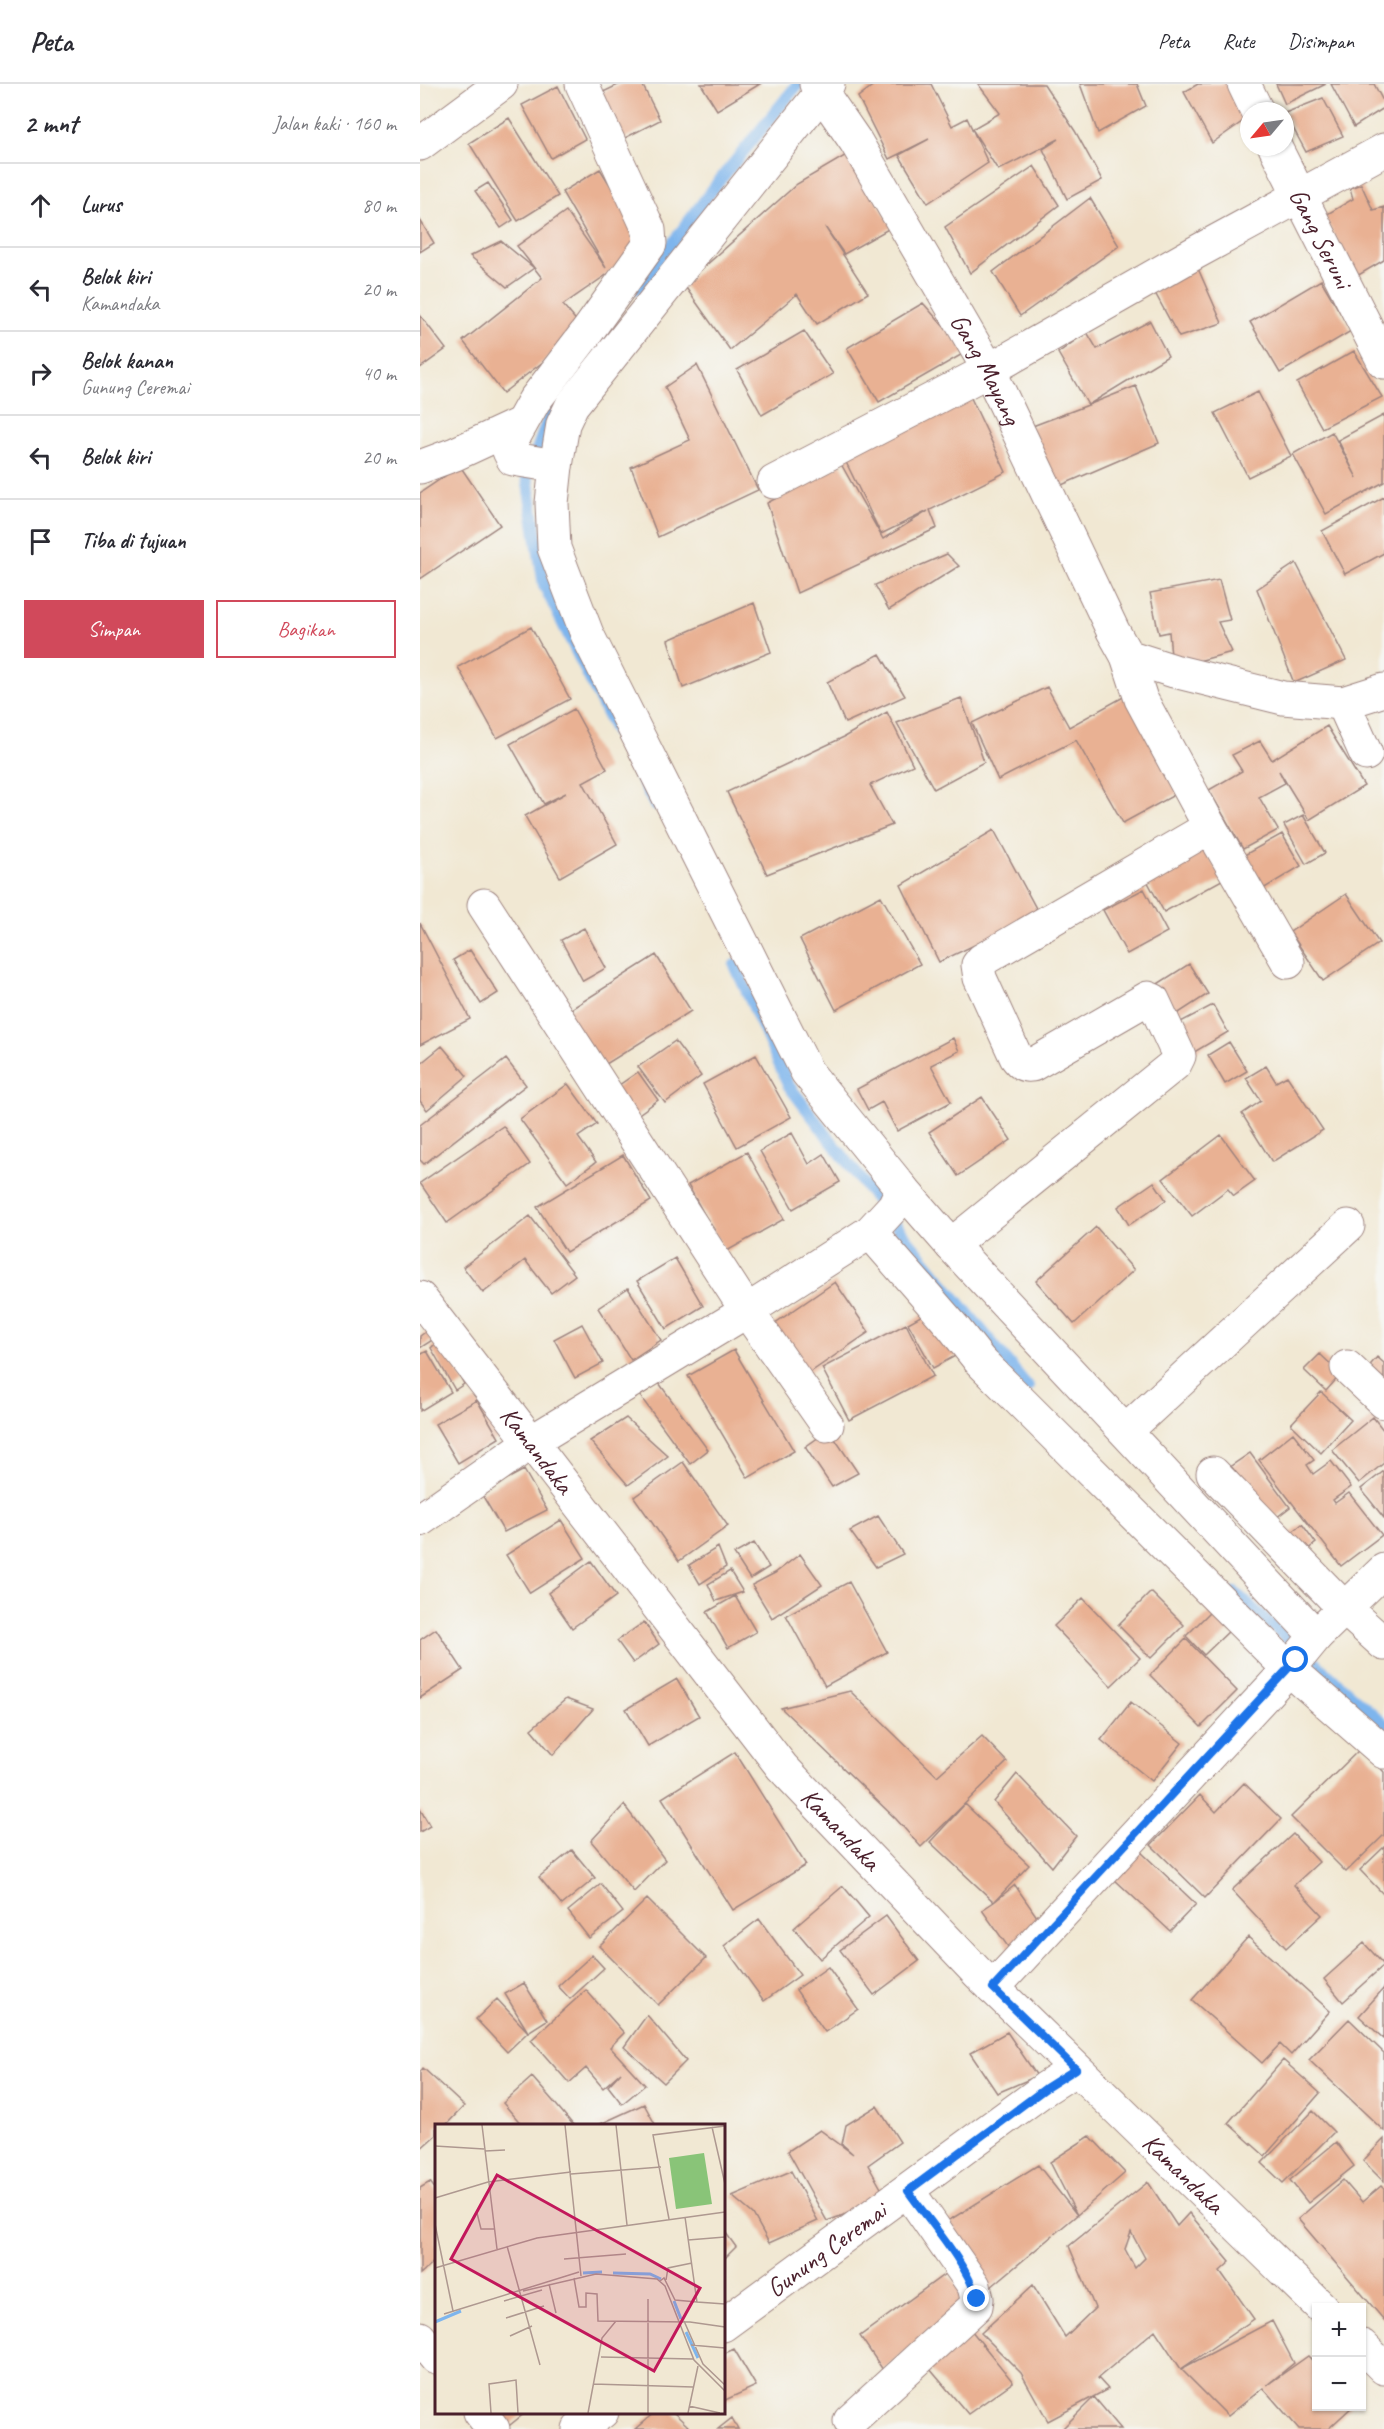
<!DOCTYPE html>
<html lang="id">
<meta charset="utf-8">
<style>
:root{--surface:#fff;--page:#f7f7f7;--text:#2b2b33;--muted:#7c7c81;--line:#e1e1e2;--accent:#d1495b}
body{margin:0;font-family:Caveat,sans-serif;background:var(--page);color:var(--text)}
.controls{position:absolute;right:18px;bottom:18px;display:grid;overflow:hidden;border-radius:0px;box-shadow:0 2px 4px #0004}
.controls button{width:54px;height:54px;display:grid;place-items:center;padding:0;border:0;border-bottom:2px solid var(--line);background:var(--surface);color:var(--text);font:30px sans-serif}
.compass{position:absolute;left:820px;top:18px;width:54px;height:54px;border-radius:50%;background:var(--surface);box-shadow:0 2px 4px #0004;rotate:241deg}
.stop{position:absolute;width:18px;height:18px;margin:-14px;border:4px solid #1a73e8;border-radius:50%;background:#fff}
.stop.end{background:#1a73e8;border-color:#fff;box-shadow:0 2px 6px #0008}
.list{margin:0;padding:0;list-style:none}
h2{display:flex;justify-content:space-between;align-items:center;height:78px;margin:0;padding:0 24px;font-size:26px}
h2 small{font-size:20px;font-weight:400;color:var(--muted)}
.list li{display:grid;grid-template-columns:39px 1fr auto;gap:18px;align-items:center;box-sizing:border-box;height:84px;padding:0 24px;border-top:2px solid var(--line)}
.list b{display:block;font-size:22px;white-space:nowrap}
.list p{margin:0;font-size:20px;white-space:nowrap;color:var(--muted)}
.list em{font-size:20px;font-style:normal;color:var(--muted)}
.actions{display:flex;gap:12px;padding:18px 24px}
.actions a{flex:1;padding:14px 0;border:2px solid var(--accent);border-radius:0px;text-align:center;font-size:21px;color:var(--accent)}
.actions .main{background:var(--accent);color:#fff}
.icon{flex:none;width:33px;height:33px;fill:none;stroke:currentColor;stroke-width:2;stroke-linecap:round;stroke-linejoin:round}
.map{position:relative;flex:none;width:964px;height:2345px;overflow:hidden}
header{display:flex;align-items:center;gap:36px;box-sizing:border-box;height:84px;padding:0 30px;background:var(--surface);border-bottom:2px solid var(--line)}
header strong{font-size:28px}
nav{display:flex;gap:33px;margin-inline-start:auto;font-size:21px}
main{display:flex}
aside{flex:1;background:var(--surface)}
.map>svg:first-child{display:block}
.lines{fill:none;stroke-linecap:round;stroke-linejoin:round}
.stream{stroke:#7eb5ed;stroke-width:12}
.building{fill:#e9b193;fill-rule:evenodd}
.minor-casing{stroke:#9e847f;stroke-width:35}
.minor{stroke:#fff;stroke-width:33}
.route{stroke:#1a73e8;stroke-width:8}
.labels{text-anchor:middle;stroke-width:4.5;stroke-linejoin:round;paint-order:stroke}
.street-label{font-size:26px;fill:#4a1f2b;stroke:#f6f6f2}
.inset-river{fill:none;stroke:#7eb5ed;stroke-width:3}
.inset-road{fill:none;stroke:#ae9890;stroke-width:1.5}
.view{fill:#c2185b;fill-opacity:0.15;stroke:#c2185b;stroke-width:3}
.inset-edge{fill:none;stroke:#4a1f2b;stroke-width:3}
</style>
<header>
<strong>Peta</strong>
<nav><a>Peta</a><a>Rute</a><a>Disimpan</a></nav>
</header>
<main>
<aside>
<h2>2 mnt<small>Jalan kaki · 160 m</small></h2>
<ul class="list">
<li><svg class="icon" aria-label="ahead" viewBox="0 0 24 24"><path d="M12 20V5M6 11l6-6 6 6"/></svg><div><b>Lurus</b></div><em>80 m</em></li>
<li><svg class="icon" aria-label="left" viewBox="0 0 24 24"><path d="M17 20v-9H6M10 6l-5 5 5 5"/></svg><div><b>Belok kiri</b><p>Kamandaka</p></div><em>20 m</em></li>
<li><svg class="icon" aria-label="right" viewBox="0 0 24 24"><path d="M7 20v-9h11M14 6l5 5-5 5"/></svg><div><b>Belok kanan</b><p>Gunung Ceremai</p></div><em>40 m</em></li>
<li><svg class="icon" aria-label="left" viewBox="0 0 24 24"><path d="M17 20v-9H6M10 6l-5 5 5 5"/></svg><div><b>Belok kiri</b></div><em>20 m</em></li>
<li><svg class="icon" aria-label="arrive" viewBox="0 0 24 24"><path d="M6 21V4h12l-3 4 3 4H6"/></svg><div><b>Tiba di tujuan</b></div></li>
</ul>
<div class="actions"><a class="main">Simpan</a><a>Bagikan</a></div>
</aside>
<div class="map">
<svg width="964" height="2345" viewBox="0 0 964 2345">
<rect width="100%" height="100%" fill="#f6f6f2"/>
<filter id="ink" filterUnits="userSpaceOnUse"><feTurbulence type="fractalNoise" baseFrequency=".0167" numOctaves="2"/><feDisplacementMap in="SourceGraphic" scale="12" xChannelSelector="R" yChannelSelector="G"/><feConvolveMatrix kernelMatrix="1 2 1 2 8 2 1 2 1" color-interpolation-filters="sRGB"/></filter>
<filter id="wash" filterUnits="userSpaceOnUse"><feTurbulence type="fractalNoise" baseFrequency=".008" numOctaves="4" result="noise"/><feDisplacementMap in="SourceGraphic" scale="24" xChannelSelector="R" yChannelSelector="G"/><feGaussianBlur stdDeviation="1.35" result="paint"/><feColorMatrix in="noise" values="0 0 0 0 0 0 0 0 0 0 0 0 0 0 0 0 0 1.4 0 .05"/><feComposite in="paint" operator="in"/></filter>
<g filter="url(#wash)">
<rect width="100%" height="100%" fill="#f1e8d3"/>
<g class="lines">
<!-- stream -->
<path class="stream" d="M218,205L296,101L378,0
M142,304L137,311L107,393L124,501L195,646L235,721
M315,881L369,1002L475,1140L608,1303
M815,1509L964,1640"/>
</g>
<g id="blocks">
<!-- building -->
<path class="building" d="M200,0H222L240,36L203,55L181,9Z
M281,0H340L297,26Z
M455,0H511L532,42L547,34L568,79L508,119L479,71L509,55L469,75L438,13Z
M558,0H624L655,47L682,96L647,115L623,65L639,55L578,86L552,45L580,29Z
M660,0H717L726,22L678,49Z
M778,0H815L829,33L792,59L764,8Z
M856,0H906L865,20Z
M911,0H954L964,19V24L934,43Z
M138,2L165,55L131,74L102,21Z
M903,14L923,52L886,68L865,29Z
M89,34L138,112L98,137L49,59Z
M428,70L472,143L424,170L405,143L448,209L397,240L377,210L310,266L264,201L377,100Z
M614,82L639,121L550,189L525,143Z
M180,85L226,158L189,189L143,221L164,246L83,309L43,257L122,194L97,162L146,127L186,184L142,108Z
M68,99L93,136L81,144L55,107Z
M941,100L953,126L964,123V176L937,192L904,132L933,115L930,104Z
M670,114L699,162L600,232L573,188Z
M0,136L14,159L0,168Z
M81,157L114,184L87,203L50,172Z
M776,180L802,239L759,253L734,207Z
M901,196L931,247L860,289L830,238Z
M503,219L546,268L459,318L427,264Z
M0,231L26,265L0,284Z
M730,237L748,272L668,321L716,302L739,359L637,403L610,343L668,321L638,269L667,248L677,265Z
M384,247L413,290L342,331L317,286Z
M934,267L962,313L902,344L877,299Z
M277,281L338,406L238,453L211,383L270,356L245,303Z
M838,308L871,372L828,393L795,329Z
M550,312L586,388L510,426L517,444L377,509L347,419L421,380L463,455L508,427L461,450L421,368Z
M964,331V398L906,430L873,370L912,348L937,394L918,356Z
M40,382L80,441L0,495V409Z
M964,413V469L925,490L902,447Z
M527,470L539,482L469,526L455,501Z
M876,479L926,576L874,599L837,505Z
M799,496L810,536L798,538L812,568L752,584L749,548L739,550L730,509Z
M334,519L351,568L263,604L248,556Z
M111,543L150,615L77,654L38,583Z
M460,570L485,612L425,639L407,598Z
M627,603L649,643L707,611L758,709L703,739L656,656L578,696L552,639Z
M541,614L564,678L514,705L477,639Z
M154,625L187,685L163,698L197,760L140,793L105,732L146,709L124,720L90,660Z
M467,628L493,681L450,701L472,741L347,790L307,708L424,653Z
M907,642L944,702L889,736L859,687L865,699L839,713L858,746L823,765L789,706L822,687L812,671L840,657L852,676Z
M883,731L905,769L886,780L864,741Z
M574,746L619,830L519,878L481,801Z
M862,750L881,782L838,808L819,774Z
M780,757L802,796L744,828L723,789Z
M724,805L747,848L707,870L683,826Z
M926,810L959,859L903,897L870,848Z
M461,812L500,880L416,926L380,855Z
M0,839L50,935L0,961Z
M164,844L186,884L163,897L141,856Z
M50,866L78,909L61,920L33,876Z
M236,871L271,927L175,987L140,932Z
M769,880L788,910L745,938L725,908Z
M793,921L808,948L771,970L755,941Z
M533,954L539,967L511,981L531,1018L477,1047L462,1018L448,1026L437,1005Z
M255,957L281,992L245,1019L218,983Z
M809,958L827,987L805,1000L788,971Z
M22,962L47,992L7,1026L0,1017V980Z
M336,971L371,1033L317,1063L283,1000Z
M86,975L106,1001L4,1080L0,1076V1041Z
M846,982L856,998L867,992L903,1046L852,1078L822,1030L841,1017L826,994Z
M218,988L238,1016L209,1037L189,1008Z
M148,1000L177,1040L158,1053L176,1078L147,1099L100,1035Z
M562,1013L591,1056L538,1092L509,1048Z
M83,1042L110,1080L27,1139L0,1099Z
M372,1049L389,1080L404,1070L420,1098L373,1125L340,1067Z
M801,1051L835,1097L814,1112L808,1105L772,1132L743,1095Z
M327,1068L364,1135L305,1168L268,1101Z
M203,1071L231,1117L146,1168L117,1123Z
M734,1098L746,1116L709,1141L698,1123Z
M110,1132L155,1191L131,1209L105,1176L63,1209L43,1183Z
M676,1143L714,1186L654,1240L616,1197Z
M255,1174L283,1222L246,1245L217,1197Z
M415,1198L449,1248L382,1294L348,1244Z
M208,1204L241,1256L211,1276L178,1224Z
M515,1224L541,1269L513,1284L488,1239Z
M162,1240L183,1279L155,1294L134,1255Z
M486,1240L513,1292L429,1336L402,1284Z
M8,1246L14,1255L0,1264V1252Z
M19,1256L44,1300L35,1306L11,1264Z
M314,1266L374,1367L328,1394L268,1292Z
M7,1267L31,1308L0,1327V1271Z
M900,1270L921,1290L906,1307L884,1286Z
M957,1273L964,1279V1312L940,1293Z
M239,1299L288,1366L270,1380L220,1312Z
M901,1308L931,1336L901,1369L871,1340Z
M57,1316L79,1354L38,1379L15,1340Z
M953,1333L964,1347V1379L939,1399L912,1366Z
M206,1334L248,1372L208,1401L170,1357Z
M409,1346L438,1389L412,1403L385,1363Z
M873,1349L894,1376L887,1381L893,1390L911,1377L931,1403L913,1416L915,1419L929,1409L962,1451L921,1482L839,1376Z
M830,1369L870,1423L852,1437L811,1382Z
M263,1378L308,1442L259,1477L214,1413Z
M104,1386L127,1426L84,1448L61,1409Z
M964,1387V1434L941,1405Z
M458,1432L483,1470L456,1483L430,1447Z
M141,1436L165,1474L110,1509L86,1471Z
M882,1440L896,1459L884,1468L870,1450Z
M334,1459L349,1483L330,1495L314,1470Z
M298,1463L306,1483L280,1500L269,1481Z
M380,1470L402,1501L352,1534L332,1501L355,1489Z
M171,1477L196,1512L152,1544L128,1509Z
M310,1487L323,1508L296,1517L288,1500Z
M429,1498L467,1568L405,1602L366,1531Z
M731,1508L764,1541L731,1574L698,1541Z
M315,1512L336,1548L308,1564L287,1528Z
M663,1514L720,1574L691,1602L634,1542Z
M792,1526L811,1545L784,1571L766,1552Z
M224,1538L239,1560L213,1579L197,1557Z
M16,1545L43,1586L0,1614V1556Z
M766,1555L817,1607L781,1643L730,1591Z
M257,1595L279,1632L228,1662L206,1625Z
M430,1607L517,1692L562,1652L587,1678L501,1763L476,1735L361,1624Z
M146,1615L173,1625L133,1671L111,1645Z
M711,1618L762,1659L732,1697L681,1656Z
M941,1664L964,1688V1751L926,1788L871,1733Z
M315,1668L386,1781L313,1826L242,1714Z
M597,1690L656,1752L632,1783L574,1718Z
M824,1699L861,1735L785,1814L731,1761L780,1711L796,1728Z
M545,1720L609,1781L574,1818L595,1801L624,1843L591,1867L562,1826L574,1818L510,1758Z
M204,1721L245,1776L214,1808L171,1757Z
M0,1725L10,1742L0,1748Z
M873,1750L899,1778L874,1801L902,1831L866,1864L812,1806Z
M964,1763V1811L940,1786Z
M152,1766L175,1794L142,1821L119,1793Z
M720,1767L776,1820L750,1847L694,1795Z
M181,1800L203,1828L169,1854L148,1827Z
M423,1802L449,1833L400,1875L374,1844Z
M227,1815L286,1874L238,1921L179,1862Z
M466,1832L499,1877L454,1911L420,1866Z
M339,1835L380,1891L344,1917L304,1862Z
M828,1853L910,1927L871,1971L860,1960L842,1979L772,1916Z
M944,1859L964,1881L923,1918L904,1895Z
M172,1871L184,1884L150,1915L138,1902Z
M408,1883L438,1925L405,1948L376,1906Z
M104,1899L127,1936L108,1948L87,1968L56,1935L77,1915L108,1948L85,1910Z
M964,1904V1955L939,1932Z
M166,1906L204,1949L190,1963L225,2001L202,2020L188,2002L201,1988L183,2004L166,1984L149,1999L111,1956Z
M227,1931L266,1977L244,1999L204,1963Z
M929,1935L964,1969V2047L889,1976Z
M587,1948L617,1992L577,2009L550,1969Z
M863,1976L900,2009L845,2072L808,2039Z
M3,1984L44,2022L25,2042H16V2051L0,2065V1988Z
M112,1993L133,2017L154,2042H103L83,2019Z
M224,2020L236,2042H176Z
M457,2022L480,2058L448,2081L467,2115L407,2137L368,2067L400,2046L433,2070L422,2060L426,2041Z
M893,2027L914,2048L863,2099L842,2079Z
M670,2052L705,2089L657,2131L571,2203L528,2137L618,2081L657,2131L630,2078Z
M964,2055V2098L943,2077Z
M916,2058L934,2082L888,2119L870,2096Z
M371,2087L398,2137L349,2159L333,2130L312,2112Z
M923,2096L942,2118L961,2102L964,2105V2236L878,2135Z
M10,2098L16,2106V2176L0,2190V2104Z
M728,2098L757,2142L769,2129L810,2178L800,2187L834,2235L761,2285L852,2237L874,2279L847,2301L888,2272L896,2280V2322H933L908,2345H879L843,2304L808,2332L761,2285L735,2246L678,2294L688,2305L628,2337L601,2289L561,2249L613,2201L645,2253L675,2224L649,2162ZM711,2148L725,2174L715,2184L705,2165Z
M303,2145L316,2163L303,2176Z
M525,2190L553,2212L463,2286L440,2252Z
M547,2241L593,2298L548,2330L504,2278Z
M314,2265L336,2302L303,2317V2270Z
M674,2313L701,2345H642Z
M65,2328H106L85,2345Z
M235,2328H253L268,2342L263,2345H215Z
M312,2334L318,2345H298Z"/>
</g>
</g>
<g filter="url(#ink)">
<use href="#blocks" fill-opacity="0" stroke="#9e847f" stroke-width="1.5"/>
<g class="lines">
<!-- minor casing -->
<g class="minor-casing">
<g id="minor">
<path id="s1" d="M396,0L436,58L569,286L693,547L707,572L721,615L790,743L562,876L558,881L560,894L596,973C601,980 604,982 612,981L728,914L733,916L759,972L755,980L531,1161"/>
<path d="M408,0L152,321L143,340L136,382L132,419L134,464L167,550L387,988L482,1105L531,1161L896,1552"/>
<path d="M824,0L837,27"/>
<path d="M0,60L81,0"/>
<path id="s2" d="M855,63L964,278"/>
<path d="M136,382L93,375L89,367L90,360L114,317L167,248L230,160L229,146L162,0"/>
<path d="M0,383L35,370L100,340"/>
<path d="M354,398L569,286L773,170L964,66"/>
<path d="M707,572L754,587L863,614L923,619L964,606"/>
<path d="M923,619L946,670"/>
<path d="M790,743L868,878"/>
<path d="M64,821L327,1227L407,1341"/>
<path d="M450,1148L533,1243L560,1277L869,1585L964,1668"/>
<path id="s3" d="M0,1214L362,1683L558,1889L902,2224"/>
<path d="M927,1283L964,1318"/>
<path d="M706,1347L928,1142"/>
<path d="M793,1389L923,1523L964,1560"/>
<path d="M0,1436L111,1358L327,1227L450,1148L474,1122L482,1105"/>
<path d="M573,1904L869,1585L896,1552L964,1486"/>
<path id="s4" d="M303,2241L626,2004L656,1985"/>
<path d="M0,2254L16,2274"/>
<path d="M942,2262L964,2284"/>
<path d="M60,2328L73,2345"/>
<path d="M430,2337L556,2222L557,2215L554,2202L488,2107"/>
<path d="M159,2345L182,2328"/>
</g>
</g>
<!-- minor -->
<use href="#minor" class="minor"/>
</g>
</g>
<g class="lines" filter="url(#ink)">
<!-- route -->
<path class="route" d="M557,2215C548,2181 509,2137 488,2107L626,2004L656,1985L573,1904L876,1576"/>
</g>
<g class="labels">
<!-- street labels -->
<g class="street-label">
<text dy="9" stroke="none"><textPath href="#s2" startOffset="102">Gang Seruni</textPath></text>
<text dy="9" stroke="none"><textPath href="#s1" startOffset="332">Gang Mayang</textPath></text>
<text dy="9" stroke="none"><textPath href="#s3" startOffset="192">Kamandaka</textPath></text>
<text dy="9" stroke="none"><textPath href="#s3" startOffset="678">Kamandaka</textPath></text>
<text dy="9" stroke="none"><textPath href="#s3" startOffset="1164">Kamandaka</textPath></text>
<text dy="9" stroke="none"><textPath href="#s4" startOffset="128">Gunung Ceremai</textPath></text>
</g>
</g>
<!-- overview -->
<g transform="translate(15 2040)">
<rect width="290" height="290" fill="#f1e8d3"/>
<path d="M269,29L277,80L241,85L234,34Z" fill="#89c478"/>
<path class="inset-river" d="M148,149L167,148M178,149L215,150L226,155M239,177L246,195M0,198L26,187M251,208L263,234"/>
<path class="inset-road" d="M47,1L62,125M130,1L146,152M181,1L192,101M277,3L290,60M0,22L49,25M50,27L70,26M136,50L226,43M0,74L53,58L136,48M42,89L46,105H59M250,93L262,178L290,180M234,95L218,11L290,2M0,100L18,187M253,116L290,113M72,122L105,241M129,135L191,130M0,144L102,114L290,88M139,154L144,183H151V169L162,170L163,197L255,198L290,203M231,156L233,144L257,139M225,157L229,154L240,176L262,178M114,160L121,189M88,167L161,150L222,155L230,162L259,236L290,267M69,177L107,166M9,190L144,148M71,194L109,182M249,197L268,240L290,261M75,212L97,202M256,221L290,224M166,233L258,235M158,260L258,263M254,282L285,289M56,289L54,260L81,256L83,289M153,289L167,214L181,197M213,289V175M253,289L263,242"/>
<path class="view" d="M62,51L265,164L219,247L16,135Z"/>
<rect width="290" height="290" class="inset-edge"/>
</g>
</svg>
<div class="controls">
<button>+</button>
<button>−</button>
</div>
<svg class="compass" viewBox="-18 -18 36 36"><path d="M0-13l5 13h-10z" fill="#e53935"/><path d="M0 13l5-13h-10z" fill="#7c7c81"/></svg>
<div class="stop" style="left:876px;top:1576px"></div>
<div class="stop end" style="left:557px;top:2215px"></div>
</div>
</main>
